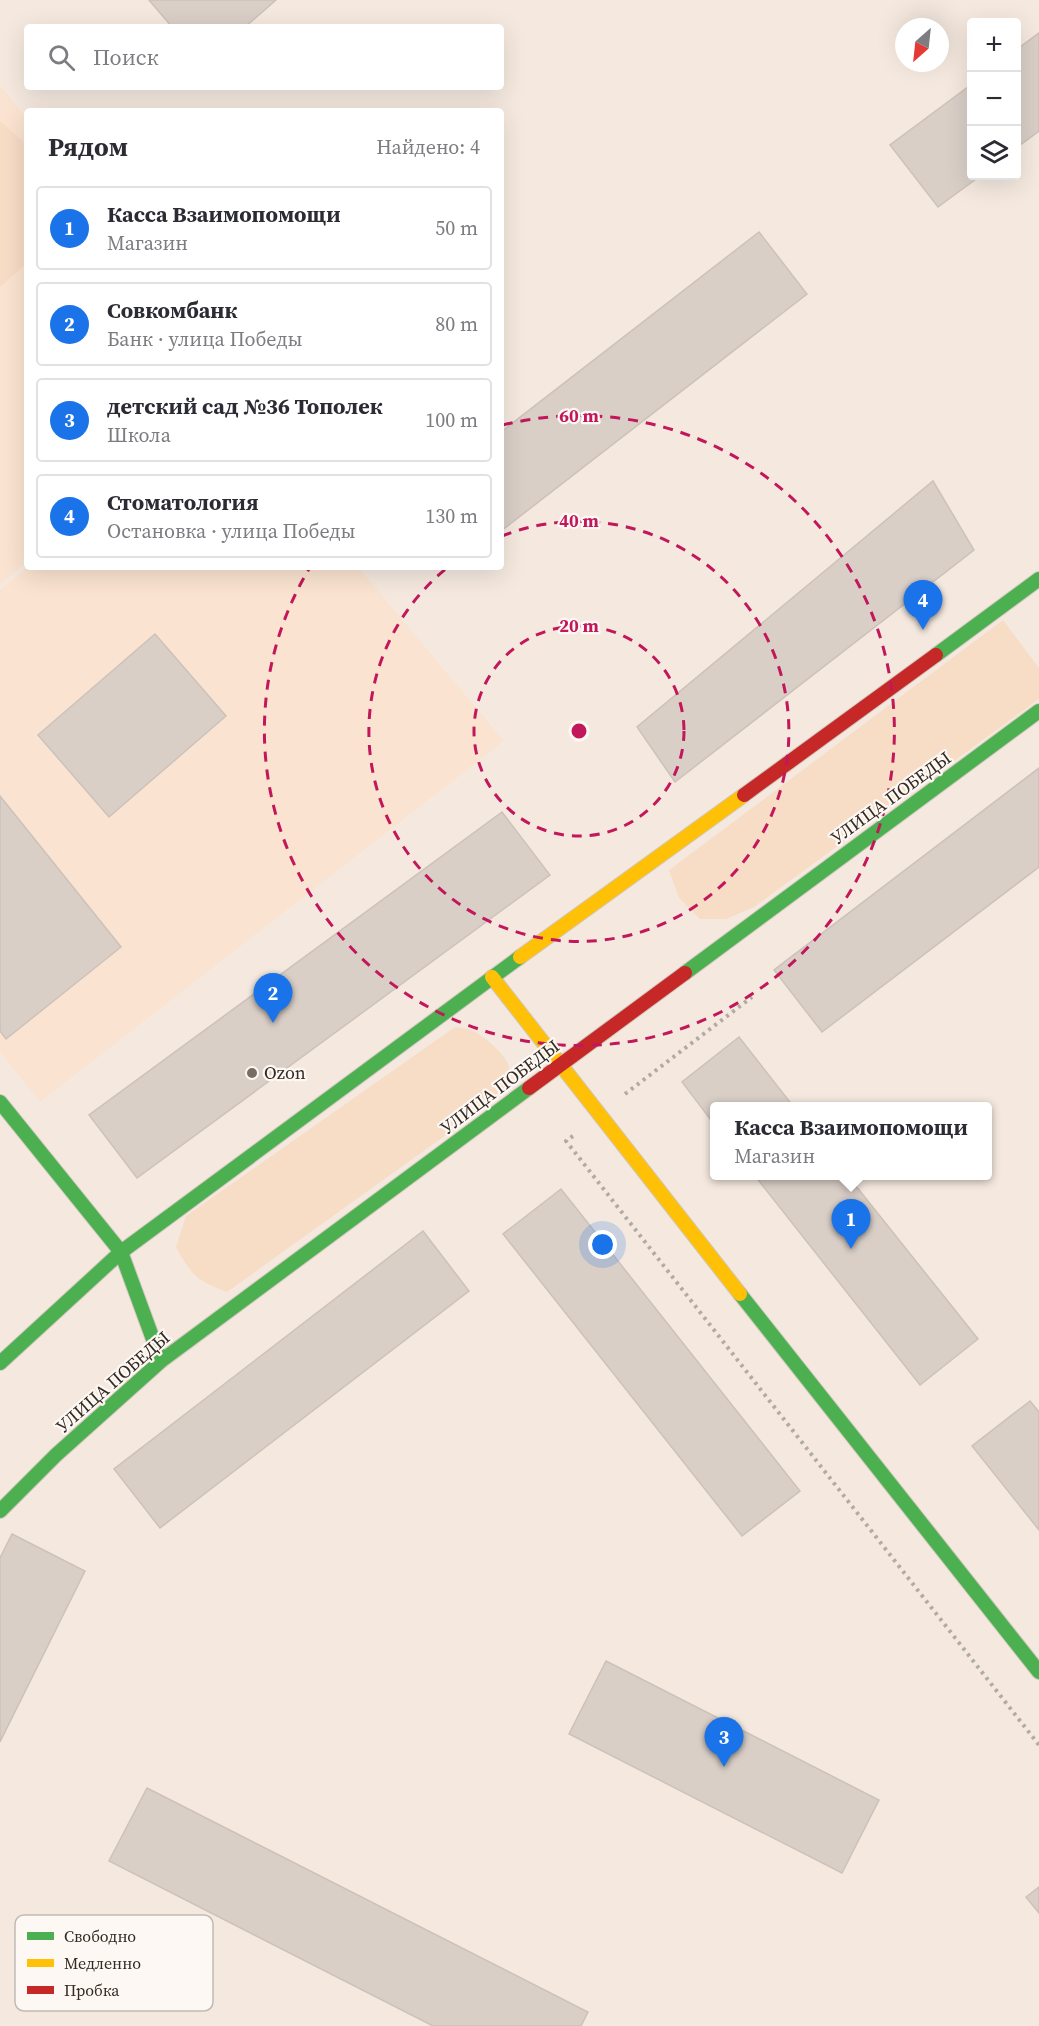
<!DOCTYPE html>
<html lang="ru">
<meta charset="utf-8">
<style>
:root{--surface:#fff;--page:#f7f7f7;--text:#2b2b33;--muted:#7c7c81;--line:#e1e1e2;--accent:#1a73e8}
body{margin:0;font-family:"Source Serif 4",serif;background:var(--page);color:var(--text)}
.controls{position:absolute;right:18px;top:18px;display:grid;overflow:hidden;border-radius:6px;box-shadow:0 6px 24px #0002}
.controls button{width:54px;height:54px;display:grid;place-items:center;padding:0;border:0;border-bottom:2px solid var(--line);background:var(--surface);color:var(--text);font:30px sans-serif}
.compass{position:absolute;left:895px;top:18px;width:54px;height:54px;border-radius:50%;background:var(--surface);box-shadow:0 6px 24px #0002;rotate:207deg}
.you{position:absolute;left:603px;top:1245px;width:21px;height:21px;margin:-15px;border:4px solid #fff;border-radius:50%;background:#1a73e8;box-shadow:0 0 0 9px #1a73e833}
.badge{display:grid;place-items:center;width:39px;height:39px;border-radius:50%;background:var(--accent);color:#fff;font-size:20px;font-weight:700}
.pin{position:absolute;translate:-50% -50px;filter:drop-shadow(0 2px 3px #0008)}
.pin::after{content:'';position:absolute;top:32px;width:21px;height:18px;background:inherit;clip-path:polygon(0 0,100% 0,50% 100%)}
.popup{position:absolute;left:710px;top:1102px;width:282px;height:78px;box-sizing:border-box;display:grid;place-content:center;border-radius:6px;background:var(--surface);filter:drop-shadow(0 2px 4px #0005);font-size:20px;white-space:nowrap;color:var(--muted)}
.popup b{font-size:22px;color:var(--text)}
.popup::after{content:'';position:absolute;left:50%;top:100%;margin-left:-12px;border:12px solid transparent;border-top-color:var(--surface)}
.list{margin:0;padding:0;list-style:none}
h2{display:flex;justify-content:space-between;align-items:center;height:78px;margin:0;padding:0 24px;font-size:26px}
h2 small{font-size:20px;font-weight:400;color:var(--muted)}
.list li{display:grid;grid-template-columns:39px 1fr auto;gap:18px;align-items:center;box-sizing:border-box;height:84px;margin:0 12px 12px;padding:0 12px;border:2px solid var(--line);border-radius:6px}
.list b{display:block;font-size:22px;white-space:nowrap}
.list p{margin:0;font-size:20px;white-space:nowrap;color:var(--muted)}
.list em{font-size:20px;font-style:normal;color:var(--muted)}
.icon{flex:none;width:33px;height:33px;fill:none;stroke:currentColor;stroke-width:2;stroke-linecap:round;stroke-linejoin:round}
.map{position:relative;flex:none;width:1039px;height:2026px;overflow:hidden}
.search{position:absolute;background:var(--surface);box-shadow:0 6px 24px #0002;left:24px;top:24px;width:480px;height:66px;display:flex;align-items:center;gap:15px;box-sizing:border-box;padding:0 21px;border-radius:6px;color:var(--muted);font-size:22px}
.panel{position:absolute;background:var(--surface);box-shadow:0 6px 24px #0002;left:24px;top:108px;width:480px;height:462px;border-radius:6px}
.map>svg:first-child{display:block}
.built{fill:#fae3d0}
.green{fill:#f7dcc6}
.building{fill:#d9cfc7;stroke:#ccc2ba;stroke-width:1.5}
.lines{fill:none;stroke-linecap:round;stroke-linejoin:round}
.fast-casing{stroke:#d0c7bf;stroke-width:16}
.slow-casing{stroke:#d0c7bf;stroke-width:16}
.jam-casing{stroke:#d0c7bf;stroke-width:16}
.path{stroke:#b0aba6;stroke-width:4;stroke-dasharray:3 4.5;stroke-linecap:butt}
.fast{stroke:#4caf50;stroke-width:14}
.slow{stroke:#ffc107;stroke-width:14}
.jam{stroke:#c62828;stroke-width:14}
.ring{fill:none;stroke:#c2185b;stroke-width:3;stroke-dasharray:10 8}
.poi-dot{fill:#776d64;stroke:#fdf8f4;stroke-width:2}
.labels{text-anchor:middle;stroke-width:4.5;stroke-linejoin:round;paint-order:stroke}
.street-label{font-size:18px;fill:#332a22;stroke:#fdf8f4}
.poi-label{font-size:18px;fill:#332a22;stroke:#fdf8f4;text-anchor:start}
.key{fill:#fdf8f4;stroke:#c0bab5;stroke-width:1.5}
.key-label{font-size:16px;fill:#332a22}
.centre{fill:#c2185b;stroke:#fdf8f4;stroke-width:3}
.ring-label{font-size:18px;text-anchor:middle;font-weight:bold;fill:#c2185b;stroke:#fdf8f4;stroke-width:4.5;stroke-linejoin:round;paint-order:stroke}
</style>
<div class="map">
<svg width="1039" height="2026" viewBox="0 0 1039 2026">
<rect width="100%" height="100%" fill="#f5e9df"/>
<!-- built -->
<path class="built" d="M0,86L27,118V562L0,584Z
M29,567H358L504,741L40,1102L0,1052V590Z"/>
<!-- green -->
<path class="green" d="M0,121L27,145V263L0,287Z
M1003,620L1039,668V699L754,907L726,919H700L679,898L669,870Z
M455,1027C459,1028 465,1028 469,1029C481,1033 507,1055 509,1067C511,1078 507,1085 503,1094L227,1292C196,1280 192,1276 176,1247L186,1216Z"/>
<!-- building -->
<path class="building" d="M149,0H276L245,27H172Z
M1039,33V131L1016,148V50Z
M972,84V176H980L938,207L890,145Z
M759,232L807,294L501,531V432Z
M933,481L974,550L675,782L637,727Z
M155,634L226,716L109,817L38,735Z
M1039,768V867L822,1032L774,970Z
M0,796L121,947L6,1039L0,1031Z
M502,812L550,875L137,1178L89,1115Z
M739,1037L793,1106H714V1124L682,1082Z
M755,1176H848L978,1339L920,1385Z
M561,1189L800,1491L742,1536L503,1234Z
M423,1231L469,1291L160,1528L114,1469Z
M1030,1401L1039,1412V1530L972,1446Z
M12,1534L85,1571L0,1742V1558Z
M606,1661L879,1800L842,1873L569,1734Z
M147,1788L588,2012L581,2026H433L109,1861Z
M1039,1887V1913L1026,1897Z"/>
<g class="lines">
<!-- fast casing -->
<g class="fast-casing">
<path id="fast" d="M936,655L1039,579
M685,973L1039,711
M0,1102L121,1252L161,1361
M740,1294L1039,1672
M0,1363L121,1252L520,957
M0,1511L56,1455L161,1361L529,1088"/>
</g>
<!-- slow casing -->
<g class="slow-casing">
<path id="slow" d="M520,957L744,795
M492,977L740,1294"/>
</g>
<!-- jam casing -->
<g class="jam-casing">
<path id="jam" d="M744,795L936,655
M529,1088L685,973"/>
</g>
<!-- path -->
<path class="path" d="M625,1094L752,997
M573,1136L566,1141L1039,1745"/>
<!-- fast -->
<use href="#fast" class="fast"/>
<!-- slow -->
<use href="#slow" class="slow"/>
<!-- jam -->
<use href="#jam" class="jam"/>
</g>
<!-- distance rings -->
<g class="ring">
<circle cx="579" cy="731" r="105"/>
<path d="M502 536A210 210 0 1 1 447 568"/>
<path d="M503 425A315 315 0 1 1 309 569"/>
</g>
<!-- markers -->
<circle class="poi-dot" cx="252" cy="1073" r="6"/>
<g class="labels">
<!-- street labels -->
<g class="street-label">
<text transform="translate(891 798) rotate(-36)" y="6">УЛИЦА ПОБЕДЫ</text>
<text transform="translate(500 1087) rotate(-37)" y="6">УЛИЦА ПОБЕДЫ</text>
<text transform="translate(113 1382) rotate(-41)" y="6">УЛИЦА ПОБЕДЫ</text>
</g>
<!-- poi labels -->
<g class="poi-label">
<text x="264" y="1079">Ozon</text>
</g>
</g>
<!-- legend -->
<rect x="15" y="1915" width="198" height="96" rx="9" class="key"/>
<rect x="27" y="1932" width="27" height="8" fill="#4caf50"/>
<rect x="27" y="1959" width="27" height="8" fill="#ffc107"/>
<rect x="27" y="1986" width="27" height="8" fill="#c62828"/>
<g class="key-label">
<text x="64" y="1942">Свободно</text>
<text x="64" y="1969">Медленно</text>
<text x="64" y="1996">Пробка</text>
</g>
<circle cx="579" cy="731" r="9" class="centre"/>
<g class="ring-label">
<text x="579" y="422">60 m</text>
<text x="579" y="527">40 m</text>
<text x="579" y="632">20 m</text>
</g>
</svg>
<div class="controls">
<button>+</button>
<button>−</button>
<button><svg class="icon" aria-label="layers" viewBox="0 0 24 24"><path d="M12 4l9 5-9 5-9-5zM3 14l9 5 9-5"/></svg></button>
</div>
<svg class="compass" viewBox="-18 -18 36 36"><path d="M0-13l5 13h-10z" fill="#e53935"/><path d="M0 13l5-13h-10z" fill="#7c7c81"/></svg>
<div class="you"></div>
<div class="pin badge" style="left:851px;top:1249px">1</div>
<div class="popup"><b>Касса Взаимопомощи</b>Магазин</div>
<div class="pin badge" style="left:273px;top:1023px">2</div>
<div class="pin badge" style="left:724px;top:1767px">3</div>
<div class="pin badge" style="left:923px;top:630px">4</div>
<div class="search"><svg class="icon" aria-label="search" viewBox="0 0 24 24"><circle cx="10" cy="10" r="6"/><path d="M15 15l6 6"/></svg>Поиск</div>
<section class="panel">
<h2>Рядом<small>Найдено: 4</small></h2>
<ul class="list">
<li><span class="badge">1</span><div><b>Касса Взаимопомощи</b><p>Магазин</p></div><em>50 m</em></li>
<li><span class="badge">2</span><div><b>Совкомбанк</b><p>Банк · улица Победы</p></div><em>80 m</em></li>
<li><span class="badge">3</span><div><b>детский сад №36 Тополек</b><p>Школа</p></div><em>100 m</em></li>
<li><span class="badge">4</span><div><b>Стоматология</b><p>Остановка · улица Победы</p></div><em>130 m</em></li>
</ul>
</section>
</div>
